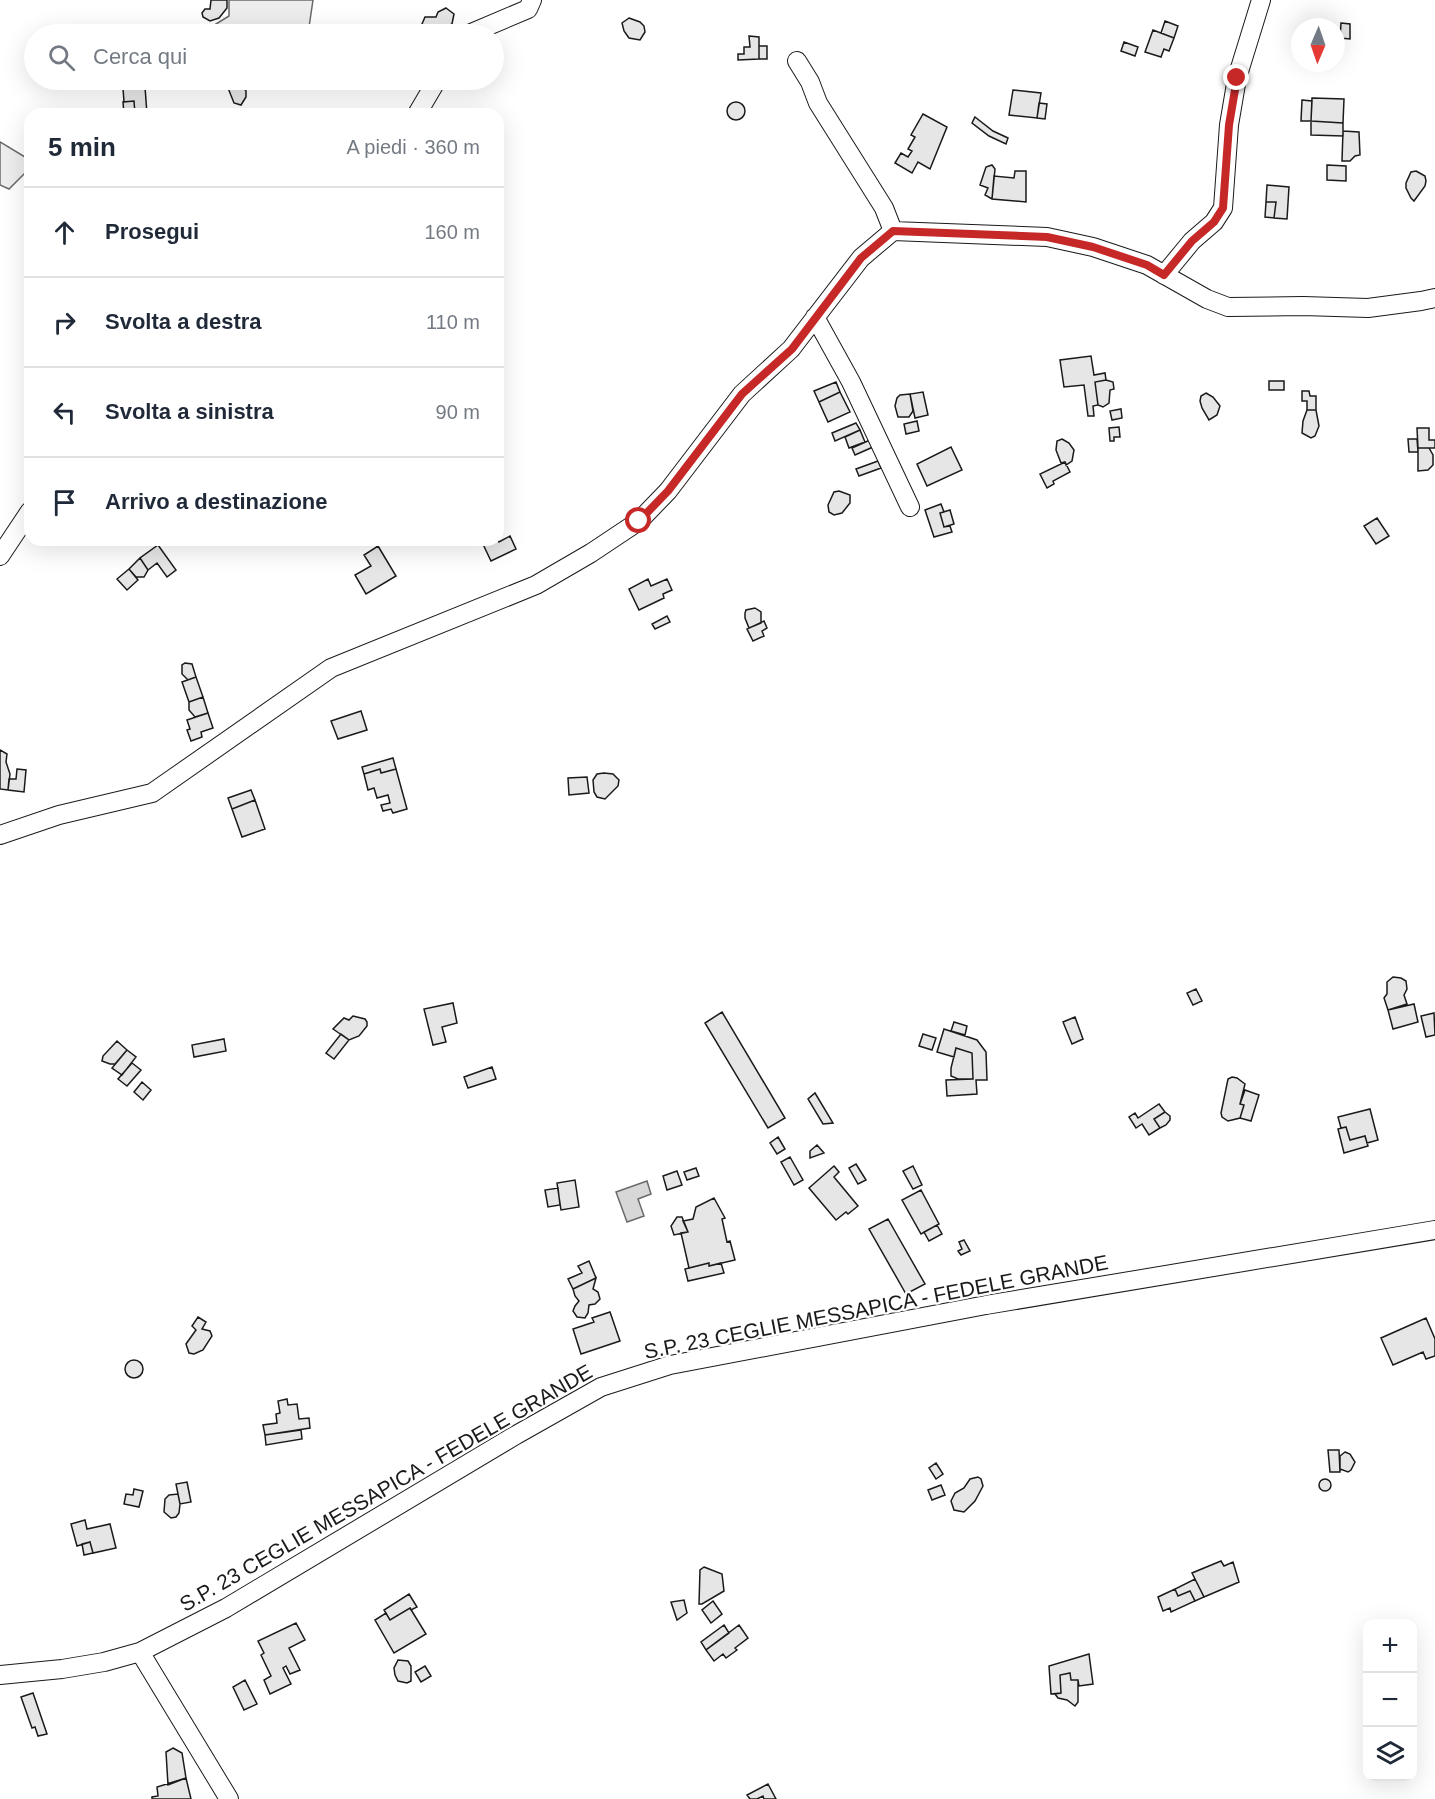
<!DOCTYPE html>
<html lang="it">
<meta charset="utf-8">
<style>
:root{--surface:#fff;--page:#f6f6f7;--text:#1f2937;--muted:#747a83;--line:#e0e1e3}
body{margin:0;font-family:Arial,sans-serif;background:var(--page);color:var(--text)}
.controls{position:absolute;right:18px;bottom:18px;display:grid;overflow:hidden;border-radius:12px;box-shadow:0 6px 24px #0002}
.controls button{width:54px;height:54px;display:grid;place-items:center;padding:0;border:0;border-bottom:2px solid var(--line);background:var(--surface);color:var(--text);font:30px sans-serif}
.compass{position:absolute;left:1291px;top:18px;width:54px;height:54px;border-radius:50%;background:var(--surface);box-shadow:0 6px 24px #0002;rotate:182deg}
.stop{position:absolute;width:18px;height:18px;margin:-14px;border:4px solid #c62828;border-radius:50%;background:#fff}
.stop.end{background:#c62828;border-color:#fff;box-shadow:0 2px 6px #0008}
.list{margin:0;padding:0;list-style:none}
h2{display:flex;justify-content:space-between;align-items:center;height:78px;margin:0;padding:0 24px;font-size:26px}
h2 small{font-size:20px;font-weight:400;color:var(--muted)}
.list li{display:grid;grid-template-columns:39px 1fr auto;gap:18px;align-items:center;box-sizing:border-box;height:90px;padding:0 24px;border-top:2px solid var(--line)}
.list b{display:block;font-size:22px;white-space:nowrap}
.list em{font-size:20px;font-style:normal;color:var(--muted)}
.icon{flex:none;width:33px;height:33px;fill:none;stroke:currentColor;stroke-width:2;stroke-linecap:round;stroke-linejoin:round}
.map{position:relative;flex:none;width:1435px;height:1799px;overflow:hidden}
.search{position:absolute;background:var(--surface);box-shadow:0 6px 24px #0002;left:24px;top:24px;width:480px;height:66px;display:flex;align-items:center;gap:15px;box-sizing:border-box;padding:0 21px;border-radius:33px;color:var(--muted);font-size:22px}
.panel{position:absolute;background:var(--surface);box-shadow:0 6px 24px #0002;left:24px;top:108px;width:480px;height:438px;border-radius:18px}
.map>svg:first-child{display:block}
.built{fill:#ededed;stroke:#6a6a6a;stroke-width:1.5}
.water{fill:#d7d7d7;stroke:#6a6a6a;stroke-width:1.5}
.building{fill:#e6e6e6;stroke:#1a1a1a;stroke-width:1.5}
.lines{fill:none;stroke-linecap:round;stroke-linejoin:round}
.minor-casing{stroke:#1a1a1a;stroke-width:20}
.minor{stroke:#fff;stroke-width:18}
.route{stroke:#c62828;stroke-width:8}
.labels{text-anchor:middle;stroke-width:4.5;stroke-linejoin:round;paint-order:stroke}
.street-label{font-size:21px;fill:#1a1a1a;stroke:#fff}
</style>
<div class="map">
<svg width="1435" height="1799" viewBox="0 0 1435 1799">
<rect width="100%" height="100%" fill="#fff"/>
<!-- built -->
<path class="built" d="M229,0H313L308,34H226L216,24L229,16Z
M0,142L30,160V168L9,189L0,185Z"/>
<!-- water -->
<path class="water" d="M647,1181L651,1194L638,1199L644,1216L627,1222L616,1192Z"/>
<!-- building -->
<path class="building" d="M211,0H227V8L219,18L210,21L203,17L202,13L205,9H210Z
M446,8L454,14L452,24L433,34L424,31L422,24L425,17H436L438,12Z
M629,18L640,22L644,26L645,32L640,40L629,38L624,31L622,23Z
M1165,21L1178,26L1174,38L1161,33Z
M1341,23L1350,24V39L1340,38Z
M1153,30L1174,38L1169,51L1164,49L1161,57L1145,52Z
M749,36L759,37V59L738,60V54H744V47H750Z
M1124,42L1138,47L1135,56L1121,51Z
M759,46H767V59H759Z
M229,80L240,83L246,91V97L241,105L234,103L228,88Z
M145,87L147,114H135L134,101L124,102L123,88Z
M1013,90L1041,93L1037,118L1009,115Z
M1312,98L1344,99L1343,123L1311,121Z
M1302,100L1312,101L1311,121H1301Z
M134,101L135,114H124L123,102Z
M727 111a9 9 0 1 1 18 0a9 9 0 1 1-18 0Z
M1039,103L1047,104L1045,119L1037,118Z
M923,114L947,127L930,169L918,162L912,173L895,163L901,153L908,157L912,151L908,149L915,137L911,135Z
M975,117L993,131L1008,138L1006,144L989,136L972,123Z
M1311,121L1343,123V136L1311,135Z
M1343,131L1359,132L1360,155L1355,156L1350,161H1342Z
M992,165L995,169L992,199L985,195L988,188L980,185L986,167Z
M1327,165L1346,166V181L1327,180Z
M1015,171H1026V202L992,199L994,176L1014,178Z
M1416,171L1425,176L1426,181L1425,186L1414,201L1411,198L1406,188V183L1411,172Z
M1267,185L1289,187L1287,219L1274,218L1276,202H1266Z
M1266,202H1276L1274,218L1265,217Z
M1091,356L1094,375L1105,373L1106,380L1095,382L1098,405L1093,406L1094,416H1088L1084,385L1064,387L1060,360Z
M1106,380L1113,382L1114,389L1110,390L1109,403L1103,407L1098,405L1095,382Z
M1269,381H1284V390H1269Z
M836,382L840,392L819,402L814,391Z
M1302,391H1309L1310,396H1316V410H1307V401H1302Z
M840,392L850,412L828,422L819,402Z
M923,392L928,415L915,418L910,394Z
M1206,393L1213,397L1220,406L1217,415L1209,420L1202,408L1200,401L1201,396Z
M910,394L913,411L909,417H898L895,406L897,398L900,395Z
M1121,409L1122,418L1112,420L1110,411Z
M1307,410H1316L1319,426L1315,436L1311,438L1302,433L1303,421Z
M917,421L919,431L906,434L904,424Z
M856,423L860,430L835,441L832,433Z
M1119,427L1120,437H1114V441H1110L1109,428Z
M1417,428H1429V440H1435V448H1418Z
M860,430L865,442L849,448L845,437Z
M1062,439L1069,443L1074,450L1072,461L1066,465L1065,462L1061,463L1056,450L1057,441Z
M1408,439H1417L1418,452H1409Z
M870,440L873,447L855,455L852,448Z
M951,447L962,470L927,486L917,464Z
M1418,448H1429L1433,455V465L1428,470L1418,471Z
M878,461L881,468L859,476L856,469Z
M1065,462L1070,472L1053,481L1054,484L1047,488L1040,474Z
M839,491L850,495V503L842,513L834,515L829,512L828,505L834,492Z
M941,504L944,512L940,513L944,527L950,526L952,532L934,537L925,510Z
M950,510L954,524L944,527L940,513Z
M1377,518L1389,536L1376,544L1364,526Z
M510,536L516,549L491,561L481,540H498L499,542Z
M158,545L176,570L167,577L157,563L148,570L140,558Z
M378,546L396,576L366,594L355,575L371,566L364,555Z
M140,558L148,570L144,577H136L129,569Z
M129,569L138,580L127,590L117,579Z
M648,579L651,586L667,579L672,590L663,594L664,598L639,610L629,589Z
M755,608L761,612V623L749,628L745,618V613L746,610Z
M667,616L670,622L655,629L652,624Z
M764,621L767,628L762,631L764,636L753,641L747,629Z
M185,663L192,664L196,677L188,680L182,674V665Z
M196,677L203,697L189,702L182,682Z
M203,697L208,713L195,717L189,710V702Z
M361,711L367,730L338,739L331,721Z
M208,713L213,728L201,732L202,737L191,741L187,730L190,729L187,720Z
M0,750L7,754L6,762L10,774L8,790L0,789Z
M393,758L396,769L381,773L380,769L364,774L362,767Z
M17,769L26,770L24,792L8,790L9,779H16Z
M380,769L381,773L396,769L407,809L393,813L391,809L383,811L381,805L390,803L388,795L377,798L374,788L368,790L364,774Z
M604,773L613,774L619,780L618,786L605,799L597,797L594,792L593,780L597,774Z
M587,777L589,793L569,795L568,778Z
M251,790L255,800L232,809L228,798Z
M255,800L265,829L242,837L232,809Z
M1393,977L1401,978L1406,981L1407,989L1404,995L1407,1004L1388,1010L1384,998L1387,994V982Z
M1196,989L1202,1001L1193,1005L1187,993Z
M453,1003L457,1023L442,1027L446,1042L433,1045L424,1009Z
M1414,1004L1418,1022L1393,1029L1388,1010Z
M722,1012L785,1118L768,1128L705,1023Z
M1434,1013L1435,1035L1426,1037L1421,1016Z
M353,1016L365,1019L367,1022V1026L359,1036L349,1040L333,1029L344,1018L349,1020Z
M1075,1017L1083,1039L1072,1044L1063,1022Z
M954,1022L967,1026L965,1035L951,1031Z
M944,1029L977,1040L986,1052L987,1080H976L977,1094L947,1096L946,1080L973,1079L972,1053L956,1048L954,1057L937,1052Z
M341,1034L349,1040L334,1059L326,1053Z
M923,1034L936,1038L932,1050L919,1046Z
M224,1039L226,1051L194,1057L192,1045Z
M117,1041L127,1050L115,1064H110L102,1061L103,1056Z
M956,1048L972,1053L973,1079H958L951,1076V1068Z
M127,1050L136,1057L122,1075L112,1068Z
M132,1063L141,1070L127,1086L118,1079Z
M492,1067L496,1079L468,1088L464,1077Z
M1232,1077L1237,1078L1245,1084L1240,1104L1244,1105L1240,1118L1228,1121L1222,1117L1221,1113L1228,1079Z
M142,1082L151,1090L143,1100L134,1092Z
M1245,1090L1259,1095L1251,1121L1240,1118L1244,1105L1240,1104Z
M815,1093L833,1123L823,1124L808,1099Z
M1159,1104L1165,1112L1154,1119L1160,1128L1149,1135L1142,1124L1136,1128L1129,1117L1135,1113L1138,1118Z
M1370,1109L1378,1140L1367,1143L1365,1136L1350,1140L1346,1127L1341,1128L1338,1117Z
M1165,1112L1170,1116V1120L1166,1125L1160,1128L1154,1119Z
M1346,1127L1350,1140L1365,1136L1368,1146L1344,1153L1338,1129Z
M778,1137L785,1149L777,1154L770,1143Z
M817,1145L824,1153L810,1158V1151Z
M790,1157L803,1180L794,1185L781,1162Z
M856,1164L866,1180L858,1184L849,1168Z
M834,1166L839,1172L834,1177L858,1206L848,1214L846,1212L836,1220L809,1188Z
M913,1166L922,1185L913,1189L903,1171Z
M696,1168L699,1176L687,1180L684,1172Z
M677,1171L682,1185L667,1190L663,1176Z
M575,1180L579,1207L561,1210L557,1183Z
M558,1188L560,1205L548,1207L545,1190Z
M921,1190L939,1224L921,1234L902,1200Z
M714,1198L725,1218L722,1219L727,1242L730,1241L735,1260L709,1266V1263L689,1268L681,1233L688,1232L683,1221L693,1219L696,1207Z
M677,1217H682L688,1232L674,1235L671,1226Z
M888,1219L925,1284L906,1294L869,1229Z
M937,1225L942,1234L929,1241L924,1232Z
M964,1240L970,1251L961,1255L958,1251L962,1249L959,1242Z
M589,1261L596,1278L573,1289L568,1279L582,1273L578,1266Z
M709,1263V1266L721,1263L724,1273L688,1281L685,1269Z
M596,1278L593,1289L598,1292L600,1299L595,1304L589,1305L588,1313L585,1318L577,1317L573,1311L575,1306L579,1301L575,1296L573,1289Z
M610,1312L620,1341L581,1354L573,1329L594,1322L592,1318Z
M198,1317L206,1322L202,1329L210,1331L212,1336L203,1350L194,1354L189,1353L186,1344L196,1330L192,1326Z
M1426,1318L1435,1339V1356L1426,1359L1423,1352L1393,1365L1381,1338Z
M125 1369a9 9 0 1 1 18 0a9 9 0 1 1-18 0Z
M287,1399L288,1405L297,1404L299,1419L309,1418L310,1428L265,1435L263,1425L277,1423L276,1414L280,1413L278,1401Z
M301,1430L302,1439L266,1445L265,1435Z
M1328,1450H1339L1340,1472H1330Z
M1345,1452L1350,1454L1355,1462L1351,1470L1348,1472L1340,1469V1456Z
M936,1463L943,1474L936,1479L929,1468Z
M978,1477L981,1479L983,1486L975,1501L964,1512L954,1510L951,1501L955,1493L964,1488L970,1479Z
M1319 1485a6 6 0 1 1 12 0a6 6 0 1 1-12 0Z
M187,1482L191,1502L180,1504L176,1484Z
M941,1485L945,1495L932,1500L928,1490Z
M134,1489L143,1491L139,1507L124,1504L126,1494L133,1495Z
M178,1494L180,1504L179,1513L176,1517L171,1518L164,1512L165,1499L169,1495Z
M85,1520L87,1529L110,1524L116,1548L93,1553L90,1542L77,1546L71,1524Z
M90,1542L93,1553L84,1555L82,1544Z
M1221,1561L1224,1566L1233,1562L1239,1582L1204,1597L1192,1573Z
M704,1567L722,1574L724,1591L702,1604H699L700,1570Z
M1195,1579L1204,1597L1195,1601L1190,1591L1178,1596L1175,1589Z
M1175,1589L1178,1596L1190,1591L1195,1601L1171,1612L1170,1608L1163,1611L1158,1597Z
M409,1594L417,1607L411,1610L410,1608L390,1620L384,1610Z
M684,1600L687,1613L677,1620L671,1602Z
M713,1601L722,1614L711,1623L702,1610Z
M410,1608L426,1634L394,1653L375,1620L386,1613L390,1620Z
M296,1623L305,1640L289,1648L300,1670L290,1674L286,1666L283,1668L291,1684L270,1694L264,1680L271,1676L261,1655L264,1653L258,1641Z
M724,1625L729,1633L706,1650L701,1642Z
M739,1625L748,1638L735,1648L737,1650L726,1658L723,1654L714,1661L706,1650Z
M1089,1654L1093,1684L1079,1686L1078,1680H1071L1070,1673L1060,1675L1061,1693L1051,1694L1049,1666Z
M398,1660L408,1661L411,1666V1681L407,1683L398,1681L395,1675L394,1668Z
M425,1666L431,1676L421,1682L415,1672Z
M1070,1673L1071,1680H1078V1702L1075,1706L1067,1700L1058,1698L1055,1694L1061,1693L1060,1675Z
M245,1680L257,1704L244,1710L233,1687Z
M33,1693L47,1734L38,1736L35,1727L32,1728L21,1697Z
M173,1748L182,1753L186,1778L168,1785L166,1752Z
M186,1778L191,1799H152V1797L158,1796L157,1787Z
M768,1784L776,1799H764L763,1796L757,1799H750L747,1795Z"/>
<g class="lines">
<!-- minor casing -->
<g class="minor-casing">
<path id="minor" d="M469,34L528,9L532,0
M797,61L810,82L818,103L884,208L893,231
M417,114L437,80
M1164,275L1192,241L1214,222L1223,208L1229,125L1237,78L1261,0
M815,317L851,382L910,507
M0,556L30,511
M0,835L59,815L152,793L331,668L536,585L591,553L639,521L668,491L742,394L791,349L861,258L893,231L1047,237L1093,247L1147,265L1207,299L1228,307L1303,306L1368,308L1421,301L1435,298
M140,1652L229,1799
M0,1675L62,1669L104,1662L140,1652L226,1608L516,1435L601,1387L670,1365L986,1305L1435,1230"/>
</g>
<!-- minor -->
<use href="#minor" class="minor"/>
</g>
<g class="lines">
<!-- route -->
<path class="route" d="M639,521L668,491L742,394L792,349L861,258L893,231L1047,237L1093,247L1147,265L1164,275L1192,241L1214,222L1223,208L1229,125L1237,78"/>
</g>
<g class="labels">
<!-- street labels -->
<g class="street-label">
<text transform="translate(876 1307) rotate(-11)" y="7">S.P. 23 CEGLIE MESSAPICA - FEDELE GRANDE</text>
<text transform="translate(386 1488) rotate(-30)" y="7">S.P. 23 CEGLIE MESSAPICA - FEDELE GRANDE</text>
</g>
</g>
</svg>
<div class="controls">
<button>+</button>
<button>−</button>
<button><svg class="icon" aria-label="layers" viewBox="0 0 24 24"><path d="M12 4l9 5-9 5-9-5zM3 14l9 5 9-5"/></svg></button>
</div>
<svg class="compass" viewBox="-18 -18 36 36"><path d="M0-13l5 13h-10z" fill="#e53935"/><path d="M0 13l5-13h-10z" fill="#747a83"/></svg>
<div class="stop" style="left:639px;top:521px"></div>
<div class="stop end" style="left:1237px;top:78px"></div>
<div class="search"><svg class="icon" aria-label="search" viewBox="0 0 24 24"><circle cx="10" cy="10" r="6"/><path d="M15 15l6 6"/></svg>Cerca qui</div>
<section class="panel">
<h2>5 min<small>A piedi · 360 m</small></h2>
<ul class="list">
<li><svg class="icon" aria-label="ahead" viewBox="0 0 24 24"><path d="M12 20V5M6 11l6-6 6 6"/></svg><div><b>Prosegui</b></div><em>160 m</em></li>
<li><svg class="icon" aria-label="right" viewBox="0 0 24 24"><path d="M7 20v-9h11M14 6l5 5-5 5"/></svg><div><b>Svolta a destra</b></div><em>110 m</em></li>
<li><svg class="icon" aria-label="left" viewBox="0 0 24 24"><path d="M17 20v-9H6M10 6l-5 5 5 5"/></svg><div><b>Svolta a sinistra</b></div><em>90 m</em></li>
<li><svg class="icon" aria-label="arrive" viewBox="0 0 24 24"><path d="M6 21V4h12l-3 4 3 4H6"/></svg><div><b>Arrivo a destinazione</b></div></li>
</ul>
</section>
</div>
